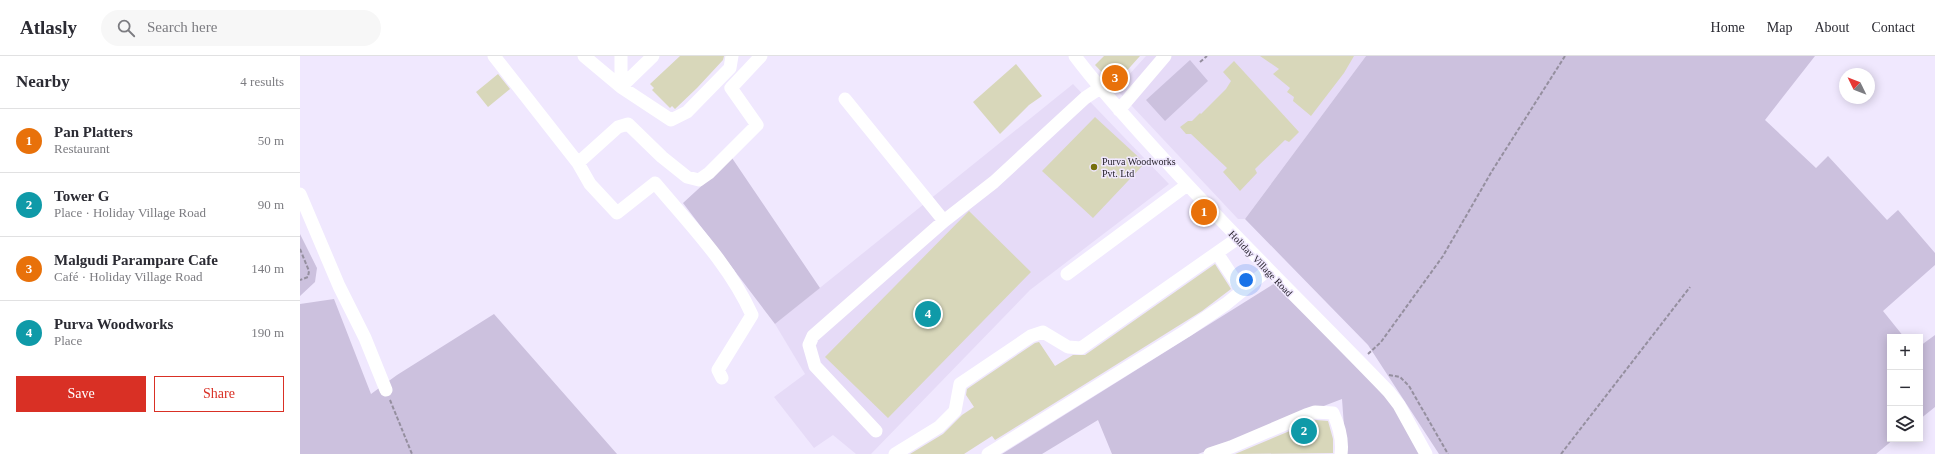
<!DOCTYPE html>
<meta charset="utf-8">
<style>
:root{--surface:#fff;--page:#f7f7f7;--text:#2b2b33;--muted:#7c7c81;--line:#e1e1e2;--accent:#d93025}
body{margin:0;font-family:"Times New Roman",serif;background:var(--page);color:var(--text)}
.controls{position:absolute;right:12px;bottom:12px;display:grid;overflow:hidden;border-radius:0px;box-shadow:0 2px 10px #0003}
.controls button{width:36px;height:36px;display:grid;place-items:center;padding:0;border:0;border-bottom:1px solid var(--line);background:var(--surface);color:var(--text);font:20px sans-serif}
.compass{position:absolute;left:1539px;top:12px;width:36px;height:36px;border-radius:50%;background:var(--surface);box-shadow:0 2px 10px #0003;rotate:313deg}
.you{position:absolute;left:946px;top:224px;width:14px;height:14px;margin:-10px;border:3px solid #fff;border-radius:50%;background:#1a73e8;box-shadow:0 0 0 6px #1a73e833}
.badge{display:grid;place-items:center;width:26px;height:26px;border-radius:50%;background:var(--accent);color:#fff;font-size:13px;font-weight:700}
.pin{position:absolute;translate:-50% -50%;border:2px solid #fff;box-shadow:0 1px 4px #0006}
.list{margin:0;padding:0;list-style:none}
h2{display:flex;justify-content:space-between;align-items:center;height:52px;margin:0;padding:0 16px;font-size:17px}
h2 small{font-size:13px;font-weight:400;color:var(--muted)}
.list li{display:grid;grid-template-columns:26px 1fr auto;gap:12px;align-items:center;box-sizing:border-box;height:64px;padding:0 16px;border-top:1px solid var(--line)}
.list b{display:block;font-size:15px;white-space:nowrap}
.list p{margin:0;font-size:13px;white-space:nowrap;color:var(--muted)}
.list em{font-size:13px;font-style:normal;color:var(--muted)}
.actions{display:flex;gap:8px;padding:12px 16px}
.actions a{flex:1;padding:9px 0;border:1px solid var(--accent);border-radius:0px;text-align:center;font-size:14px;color:var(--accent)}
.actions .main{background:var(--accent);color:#fff}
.icon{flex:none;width:22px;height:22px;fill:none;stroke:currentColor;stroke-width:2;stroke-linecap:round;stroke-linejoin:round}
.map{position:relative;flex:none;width:1635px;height:398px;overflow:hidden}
header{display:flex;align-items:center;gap:24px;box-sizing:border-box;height:56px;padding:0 20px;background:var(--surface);border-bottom:1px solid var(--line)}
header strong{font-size:19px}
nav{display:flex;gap:22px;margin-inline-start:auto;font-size:14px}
.search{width:280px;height:36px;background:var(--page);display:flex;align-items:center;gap:10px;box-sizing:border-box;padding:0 14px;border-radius:22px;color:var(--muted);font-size:15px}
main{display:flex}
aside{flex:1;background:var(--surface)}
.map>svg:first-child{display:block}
.built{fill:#e6dbf7}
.green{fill:#ccc1de}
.building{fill:#d8d7ba}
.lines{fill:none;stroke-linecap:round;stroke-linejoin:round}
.path{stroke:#958f9f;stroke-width:2;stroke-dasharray:4 2;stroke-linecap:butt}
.minor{stroke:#fff;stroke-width:13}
.poi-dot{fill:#766f0e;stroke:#f0e8fe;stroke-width:1.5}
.labels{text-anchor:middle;stroke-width:3;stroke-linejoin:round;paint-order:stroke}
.poi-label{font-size:10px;fill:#201c26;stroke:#f0e8fe;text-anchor:start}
.street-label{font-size:10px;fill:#201c26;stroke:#f0e8fe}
</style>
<header>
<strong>Atlasly</strong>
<div class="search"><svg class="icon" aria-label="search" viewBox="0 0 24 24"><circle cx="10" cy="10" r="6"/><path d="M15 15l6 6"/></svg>Search here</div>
<nav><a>Home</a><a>Map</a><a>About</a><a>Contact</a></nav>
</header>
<main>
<aside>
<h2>Nearby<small>4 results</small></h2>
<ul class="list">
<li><span class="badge" style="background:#e8710a">1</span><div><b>Pan Platters</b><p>Restaurant</p></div><em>50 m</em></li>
<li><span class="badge" style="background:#0f9aa8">2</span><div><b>Tower G</b><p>Place · Holiday Village Road</p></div><em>90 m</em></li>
<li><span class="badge" style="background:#e8710a">3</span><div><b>Malgudi Parampare Cafe</b><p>Café · Holiday Village Road</p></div><em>140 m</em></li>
<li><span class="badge" style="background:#0f9aa8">4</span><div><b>Purva Woodworks</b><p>Place</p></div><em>190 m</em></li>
</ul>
<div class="actions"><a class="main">Save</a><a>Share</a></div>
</aside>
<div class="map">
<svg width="1635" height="398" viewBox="0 0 1635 398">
<rect width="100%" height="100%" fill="#f0e8fe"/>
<!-- built -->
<path class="built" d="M846,0H1066L945,163H938L816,33Z
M773,28L869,128L730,234L571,398H556L533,379L514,392L474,341L505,318L475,268Z"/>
<!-- green -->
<path class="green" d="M1066,0H1515L1465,64L1516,112L1528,100L1587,164L1598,154L1635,197V209L1583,255L1604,281H1590V383H1594L1576,398H1139L1068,289L945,163Z
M890,4L908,25L865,65L846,44Z
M432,102L520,232L475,268L383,147Z
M0,178L17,212L15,226L0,240Z
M975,227L1076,321L1121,398H1046L1042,343L898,398H812L798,364L742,398H702Z
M34,243L71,338L97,319L194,258L317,398H0V248Z
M1635,279V351L1620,363V290Z"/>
<!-- building -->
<path class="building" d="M380,0H424L423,4L397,32L375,53L372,50L370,52L352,34L354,32L350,28Z
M804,0H840L814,29L795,9Z
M960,0H1054L1044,17L1011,60L993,45L994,41L987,36L990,32L973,18L979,13Z
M934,5L999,76L989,86L985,84L955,113L957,117L940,135L923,116L927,112L891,78H886L880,71L888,65H892L900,57L901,58L926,33L931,25L923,16Z
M716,8L742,40L729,49L700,78L673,46Z
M198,18L210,33L188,51L176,36Z
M795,61L845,107L793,162L742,115Z
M669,155L731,216L588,362L525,301Z
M915,208L931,233L902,255L798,320L695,384L692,380L664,398H610L643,378L662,359L674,351L666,339L667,333L735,287L739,286L755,310L773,299H785Z
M1016,364L1028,365L1033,383V397L935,398Z"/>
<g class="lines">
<!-- path -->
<path class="path" d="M900,6L907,0
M0,193L9,215L8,221L0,224
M1068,298L1081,286L1143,200L1192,115L1265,0
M1089,319L1100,321L1109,330L1148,398
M90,344L112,398
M1261,398L1390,231"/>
<!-- minor -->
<path class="minor" d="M194,0L278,107L290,128L317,157L355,127C390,169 429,208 452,259L418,314L422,322
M284,0L321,31L371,64L387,56L430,12L432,0
M775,0C802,36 832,68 862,101C935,182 1014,258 1089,336L1099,349L1126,398
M321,31L353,0
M321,31V0
M545,43L644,165
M819,54L865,0
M278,107L318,71L328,68L362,101L387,121L399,124L409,117L457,69L431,32L461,0
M0,138L39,230L65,282L86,334
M917,197L942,235
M767,218L887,129
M576,375L515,310L509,289L513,280L644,165L694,126L785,42L800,32
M595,398L639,371L655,355L660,328L731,280L743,276L768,291L781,292L938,182
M688,398L886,275L926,248L968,214
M910,398L931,391L1006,359L1015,356L1033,357C1039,370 1043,384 1041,398"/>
</g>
<!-- markers -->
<circle class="poi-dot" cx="794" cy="111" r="4"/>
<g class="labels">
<!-- poi labels -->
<g class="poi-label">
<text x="802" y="109">Purva Woodworks<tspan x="802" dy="12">Pvt. Ltd</tspan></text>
</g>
<!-- street labels -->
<g class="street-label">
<text transform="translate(961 207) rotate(46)" y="4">Holiday Village Road</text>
</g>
</g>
</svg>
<div class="controls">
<button>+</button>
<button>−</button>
<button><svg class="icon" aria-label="layers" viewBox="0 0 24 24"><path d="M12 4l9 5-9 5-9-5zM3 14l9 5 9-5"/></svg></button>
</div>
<svg class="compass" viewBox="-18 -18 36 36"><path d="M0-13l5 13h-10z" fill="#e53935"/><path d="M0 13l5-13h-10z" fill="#7c7c81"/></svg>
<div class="you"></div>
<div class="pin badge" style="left:904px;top:156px;background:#e8710a">1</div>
<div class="pin badge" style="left:1004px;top:375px;background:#0f9aa8">2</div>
<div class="pin badge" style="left:815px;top:22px;background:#e8710a">3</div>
<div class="pin badge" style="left:628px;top:258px;background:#0f9aa8">4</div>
</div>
</main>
